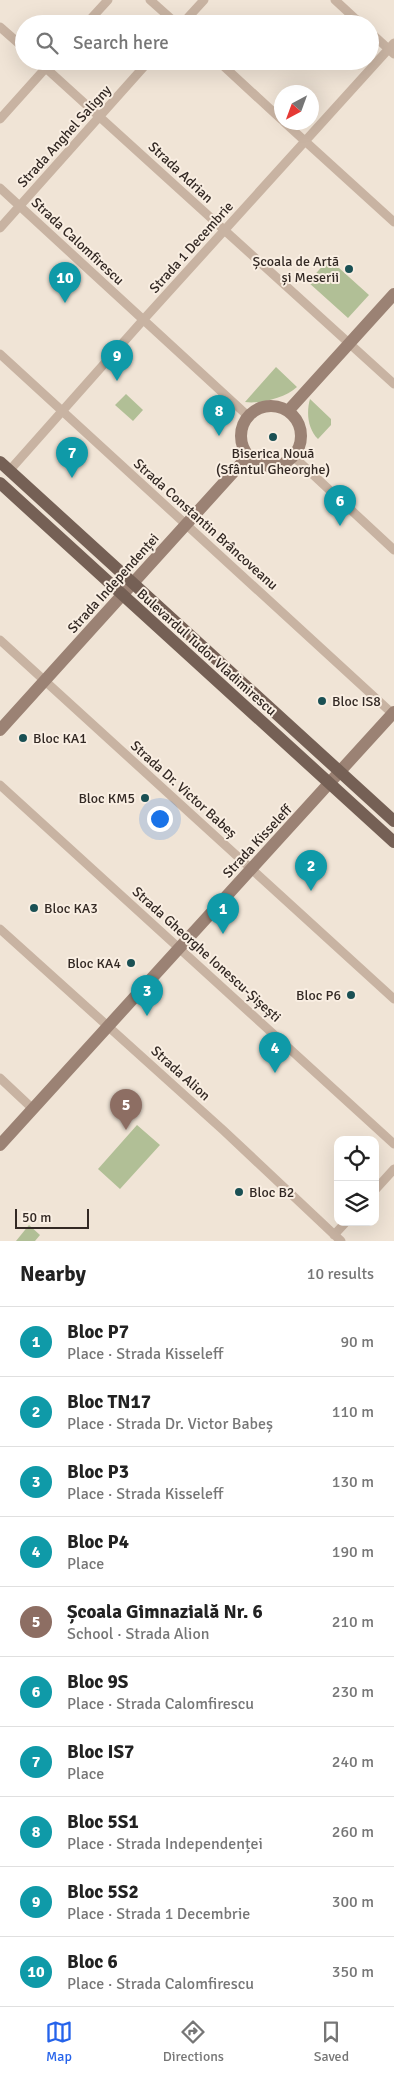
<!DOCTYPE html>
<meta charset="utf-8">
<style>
:root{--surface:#fff;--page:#f2f2f2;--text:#222;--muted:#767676;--line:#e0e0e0;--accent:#2563eb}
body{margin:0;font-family:Signika,sans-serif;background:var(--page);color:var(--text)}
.controls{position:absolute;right:15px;bottom:15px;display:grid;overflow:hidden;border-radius:10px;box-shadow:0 5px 20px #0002}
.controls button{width:45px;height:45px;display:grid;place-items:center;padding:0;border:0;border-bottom:1px solid var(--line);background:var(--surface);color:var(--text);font:25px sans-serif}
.compass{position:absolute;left:274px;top:85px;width:45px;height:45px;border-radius:50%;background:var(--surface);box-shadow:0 5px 20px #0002;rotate:221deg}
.scale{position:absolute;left:15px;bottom:12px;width:74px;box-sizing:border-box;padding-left:5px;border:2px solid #332924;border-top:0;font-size:14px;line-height:18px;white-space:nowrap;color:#332924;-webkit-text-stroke:4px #f9eee2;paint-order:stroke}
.you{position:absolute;left:159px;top:818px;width:18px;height:18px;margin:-12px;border:4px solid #fff;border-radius:50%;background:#1a73e8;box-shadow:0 0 0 8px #1a73e833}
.badge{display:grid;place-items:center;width:32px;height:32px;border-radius:50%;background:var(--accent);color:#fff;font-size:16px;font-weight:700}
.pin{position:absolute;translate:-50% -41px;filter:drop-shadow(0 1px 2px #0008)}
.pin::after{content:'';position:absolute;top:26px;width:18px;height:15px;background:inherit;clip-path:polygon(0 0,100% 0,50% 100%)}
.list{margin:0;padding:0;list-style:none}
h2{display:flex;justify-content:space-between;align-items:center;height:65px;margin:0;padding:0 20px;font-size:21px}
h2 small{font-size:16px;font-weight:400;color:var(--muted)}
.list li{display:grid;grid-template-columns:32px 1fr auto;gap:15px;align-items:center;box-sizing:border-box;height:70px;padding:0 20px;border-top:1px solid var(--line)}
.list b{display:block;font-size:19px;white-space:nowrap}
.list p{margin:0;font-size:16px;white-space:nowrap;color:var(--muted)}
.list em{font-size:16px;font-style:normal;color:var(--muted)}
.icon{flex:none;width:28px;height:28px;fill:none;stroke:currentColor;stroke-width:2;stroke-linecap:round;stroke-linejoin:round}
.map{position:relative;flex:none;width:394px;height:1241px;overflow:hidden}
.search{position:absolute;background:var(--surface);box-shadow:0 5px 20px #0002;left:15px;right:15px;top:15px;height:55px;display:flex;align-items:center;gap:12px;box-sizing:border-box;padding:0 18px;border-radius:28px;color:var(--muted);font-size:19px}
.sheet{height:765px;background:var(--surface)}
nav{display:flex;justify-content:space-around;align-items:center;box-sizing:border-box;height:70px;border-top:1px solid var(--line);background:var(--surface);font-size:14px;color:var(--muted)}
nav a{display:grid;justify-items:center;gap:2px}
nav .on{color:var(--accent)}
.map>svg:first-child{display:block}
.green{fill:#b1bf96}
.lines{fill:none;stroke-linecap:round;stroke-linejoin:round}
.street{stroke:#c8b3a2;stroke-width:9}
.secondary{stroke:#9b8274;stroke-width:12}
.primary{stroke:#756055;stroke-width:12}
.poi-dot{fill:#1a5054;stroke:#f9eee2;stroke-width:2}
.labels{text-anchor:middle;stroke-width:4;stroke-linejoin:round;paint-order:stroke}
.street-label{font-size:14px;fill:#332924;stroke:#f9eee2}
.poi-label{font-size:14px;fill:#332924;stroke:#f9eee2;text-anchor:end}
</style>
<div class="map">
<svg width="394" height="1241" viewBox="0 0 394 1241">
<rect width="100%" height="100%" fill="#f0e4d6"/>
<!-- green -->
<path class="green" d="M329,259L369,295L348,318L308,282Z
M276,367L297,387C285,398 261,404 245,402Z
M126,394L143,410L133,421L115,405Z
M310,399L331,419V425L318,439C308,429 306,413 310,399Z
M137,1125L160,1145L120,1189L98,1169Z
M29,1225L40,1235L35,1241H16Z"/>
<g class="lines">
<!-- street -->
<path class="street" d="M150,0L177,24
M335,0L361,24
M86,24L108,0
M182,24L204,0
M0,27L24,48
M370,32L394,54
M38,61L394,384
M218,61L282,120
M0,119L52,61
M284,122L394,222
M0,188L248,416
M0,228L149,61
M0,354L394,715
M294,457L394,550
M9,471L144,319L394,43
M0,640L394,999
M0,785L394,1144
M0,929L223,1130L341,1241
M0,1078L33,1109
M375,1190L394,1169
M334,1235L346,1222"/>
<!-- secondary -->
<path class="secondary" d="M241 436a30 30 0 1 1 60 0a30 30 0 1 1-60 0Z
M288,411L394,294
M0,730L248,456
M0,1145L394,712"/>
<!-- primary -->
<path class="primary" d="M0,462L394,821
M0,483L394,842"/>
</g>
<!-- markers -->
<g class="poi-dot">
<circle cx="349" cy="269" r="5"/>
<circle cx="273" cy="437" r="5"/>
<circle cx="322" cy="701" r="5"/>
<circle cx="23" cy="738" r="5"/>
<circle cx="145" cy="798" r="5"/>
<circle cx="34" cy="908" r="5"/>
<circle cx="131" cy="963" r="5"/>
<circle cx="351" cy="995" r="5"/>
<circle cx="239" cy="1192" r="5"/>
</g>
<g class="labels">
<!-- street labels -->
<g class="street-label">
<text transform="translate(64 136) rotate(-48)" y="5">Strada Anghel Saligny</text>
<text transform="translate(181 172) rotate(43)" y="5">Strada Adrian</text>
<text transform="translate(78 241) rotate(43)" y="5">Strada Calomfirescu</text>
<text transform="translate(191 247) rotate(-48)" y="5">Strada 1 Decembrie</text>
<text transform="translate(206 524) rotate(42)" y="5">Strada Constantin Brâncoveanu</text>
<text transform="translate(113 583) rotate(-48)" y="5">Strada Independenței</text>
<text transform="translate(207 652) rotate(42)" y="5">Bulevardul Tudor Vladimirescu</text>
<text transform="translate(184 789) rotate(42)" y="5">Strada Dr. Victor Babeș</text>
<text transform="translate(257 841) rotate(-47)" y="5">Strada Kisseleff</text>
<text transform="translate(207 954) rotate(42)" y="5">Strada Gheorghe Ionescu-Șișești</text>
<text transform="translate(181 1073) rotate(42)" y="5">Strada Alion</text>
</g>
<!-- poi labels -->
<g class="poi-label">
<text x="339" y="266">Școala de Artă<tspan x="339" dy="16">și Meserii</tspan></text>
<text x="273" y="458" text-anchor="middle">Biserica Nouă<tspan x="273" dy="16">(Sfântul Gheorghe)</tspan></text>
<text x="332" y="706" text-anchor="start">Bloc IS8</text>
<text x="33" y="743" text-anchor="start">Bloc KA1</text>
<text x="135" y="803">Bloc KM5</text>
<text x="44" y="913" text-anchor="start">Bloc KA3</text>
<text x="121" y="968">Bloc KA4</text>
<text x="341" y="1000">Bloc P6</text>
<text x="249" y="1197" text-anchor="start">Bloc B2</text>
</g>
</g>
</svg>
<div class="controls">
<button><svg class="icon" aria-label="locate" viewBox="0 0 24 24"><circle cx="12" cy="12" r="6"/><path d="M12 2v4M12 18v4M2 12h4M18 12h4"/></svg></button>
<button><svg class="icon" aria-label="layers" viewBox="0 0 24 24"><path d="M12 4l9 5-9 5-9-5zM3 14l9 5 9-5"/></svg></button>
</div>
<svg class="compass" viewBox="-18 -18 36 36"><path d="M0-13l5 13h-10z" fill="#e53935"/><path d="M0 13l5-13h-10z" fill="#767676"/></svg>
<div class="scale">50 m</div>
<div class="you"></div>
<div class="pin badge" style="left:223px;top:934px;background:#0f9aa8">1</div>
<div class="pin badge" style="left:311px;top:891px;background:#0f9aa8">2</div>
<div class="pin badge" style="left:147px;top:1016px;background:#0f9aa8">3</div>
<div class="pin badge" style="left:275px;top:1073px;background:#0f9aa8">4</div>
<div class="pin badge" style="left:126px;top:1130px;background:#8d6e63">5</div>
<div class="pin badge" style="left:340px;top:526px;background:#0f9aa8">6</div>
<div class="pin badge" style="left:72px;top:478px;background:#0f9aa8">7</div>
<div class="pin badge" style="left:219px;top:436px;background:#0f9aa8">8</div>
<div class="pin badge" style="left:117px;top:381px;background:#0f9aa8">9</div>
<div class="pin badge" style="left:65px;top:303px;background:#0f9aa8">10</div>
<div class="search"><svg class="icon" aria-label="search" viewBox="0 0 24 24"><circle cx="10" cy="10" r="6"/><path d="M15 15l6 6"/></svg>Search here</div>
</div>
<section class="sheet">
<h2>Nearby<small>10 results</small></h2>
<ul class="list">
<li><span class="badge" style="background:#0f9aa8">1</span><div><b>Bloc P7</b><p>Place · Strada Kisseleff</p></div><em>90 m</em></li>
<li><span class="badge" style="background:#0f9aa8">2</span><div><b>Bloc TN17</b><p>Place · Strada Dr. Victor Babeș</p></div><em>110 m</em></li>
<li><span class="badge" style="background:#0f9aa8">3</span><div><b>Bloc P3</b><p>Place · Strada Kisseleff</p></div><em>130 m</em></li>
<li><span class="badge" style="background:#0f9aa8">4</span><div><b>Bloc P4</b><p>Place</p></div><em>190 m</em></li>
<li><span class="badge" style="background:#8d6e63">5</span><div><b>Școala Gimnazială Nr. 6</b><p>School · Strada Alion</p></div><em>210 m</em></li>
<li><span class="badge" style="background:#0f9aa8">6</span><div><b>Bloc 9S</b><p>Place · Strada Calomfirescu</p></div><em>230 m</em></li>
<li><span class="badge" style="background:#0f9aa8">7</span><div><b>Bloc IS7</b><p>Place</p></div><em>240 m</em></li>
<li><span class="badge" style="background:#0f9aa8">8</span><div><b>Bloc 5S1</b><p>Place · Strada Independenței</p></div><em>260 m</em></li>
<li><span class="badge" style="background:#0f9aa8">9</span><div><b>Bloc 5S2</b><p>Place · Strada 1 Decembrie</p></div><em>300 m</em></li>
<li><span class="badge" style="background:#0f9aa8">10</span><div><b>Bloc 6</b><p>Place · Strada Calomfirescu</p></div><em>350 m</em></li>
</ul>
</section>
<nav>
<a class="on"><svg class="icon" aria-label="map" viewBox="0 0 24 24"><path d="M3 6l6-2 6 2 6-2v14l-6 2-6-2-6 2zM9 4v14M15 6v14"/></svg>Map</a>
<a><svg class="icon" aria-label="directions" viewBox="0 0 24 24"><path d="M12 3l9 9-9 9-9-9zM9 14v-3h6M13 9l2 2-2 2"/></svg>Directions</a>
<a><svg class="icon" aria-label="saved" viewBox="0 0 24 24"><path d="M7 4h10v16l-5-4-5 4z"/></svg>Saved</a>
</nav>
